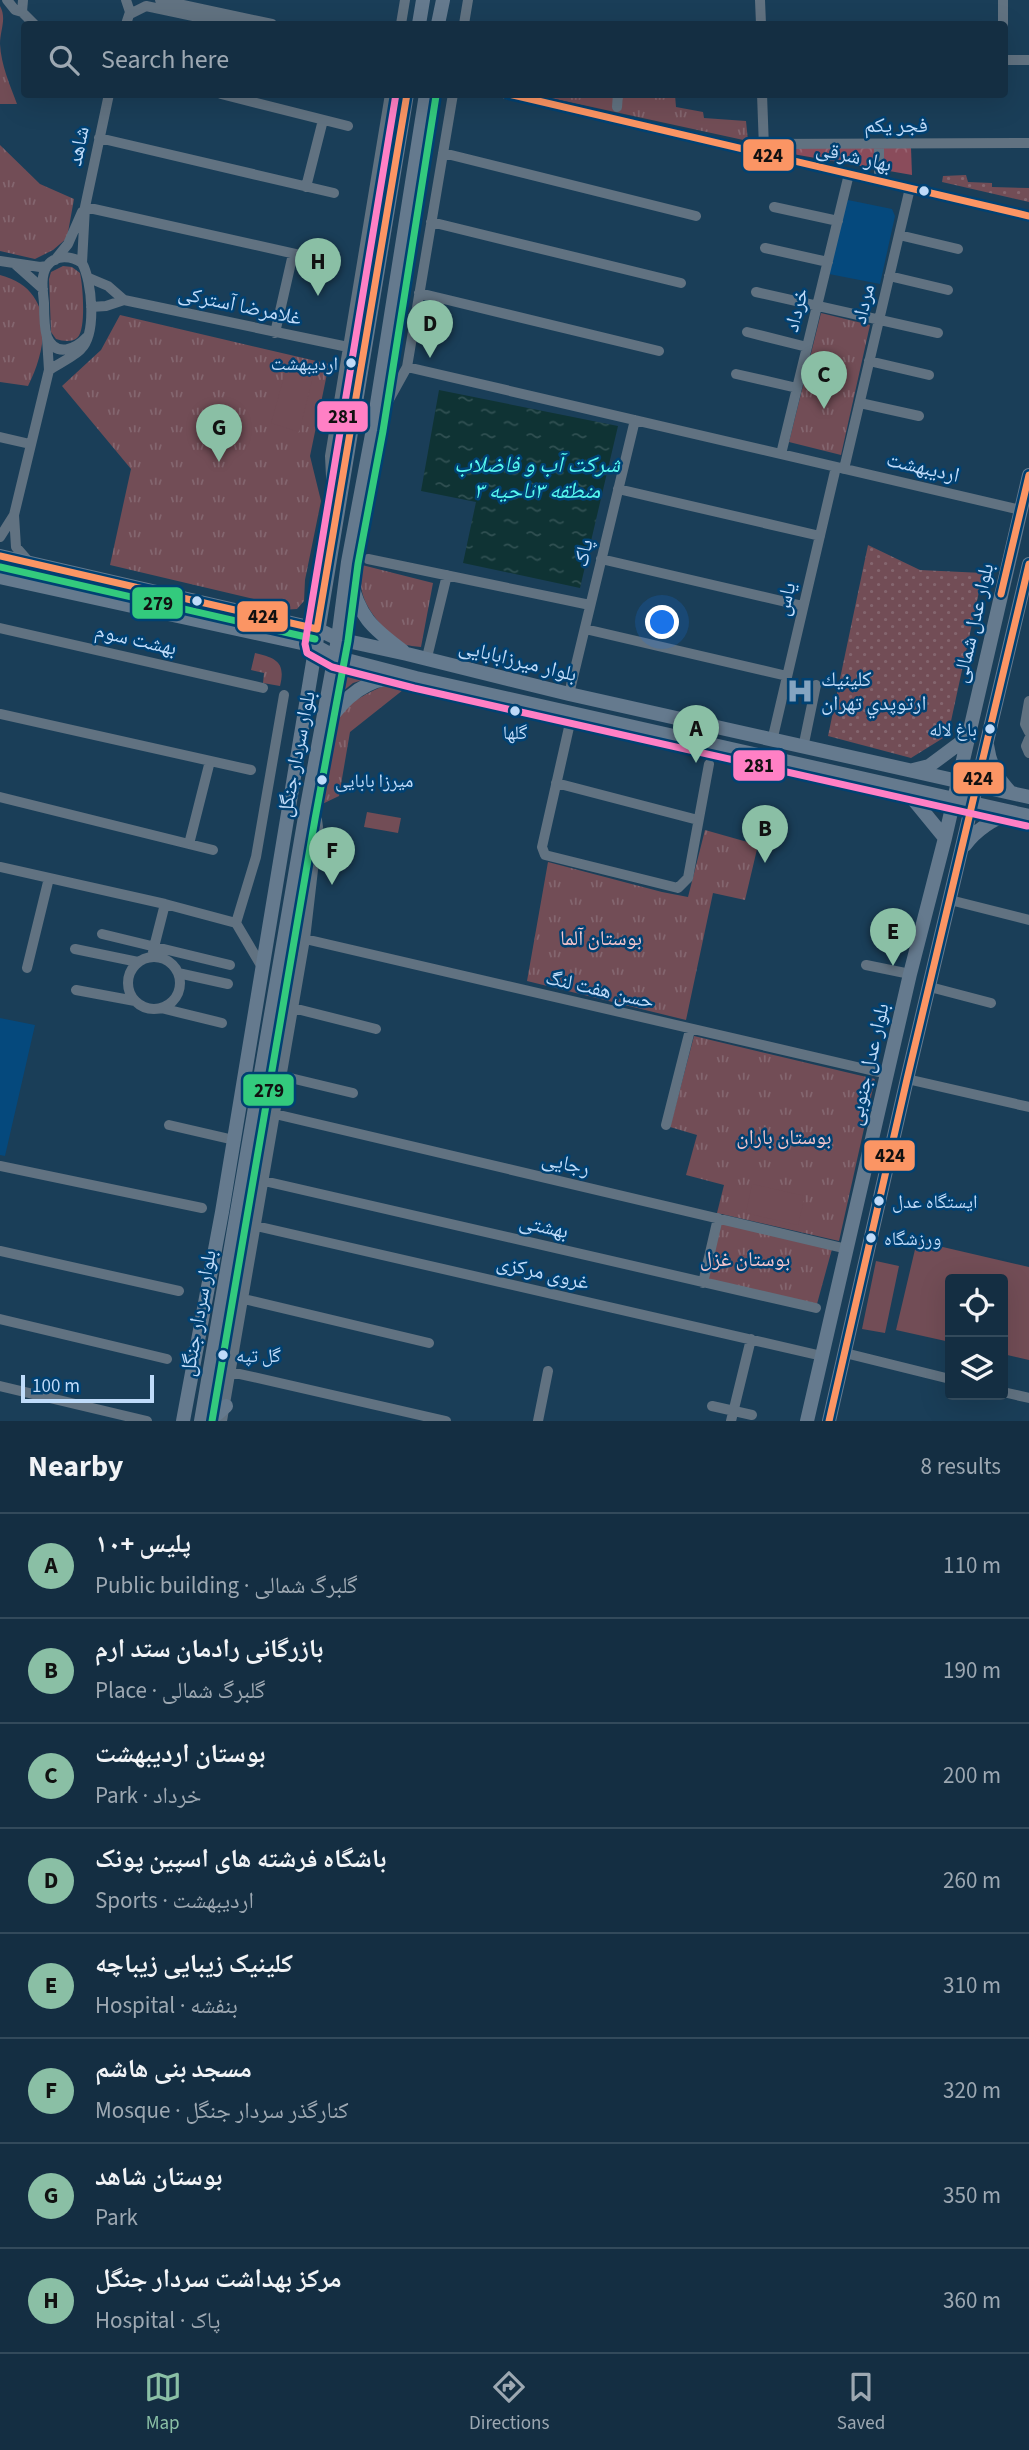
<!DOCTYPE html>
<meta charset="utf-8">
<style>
:root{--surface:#142e42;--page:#1d3649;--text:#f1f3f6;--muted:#9da8b2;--line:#334a5b;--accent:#8abfa5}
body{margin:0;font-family:"Source Sans 3","Noto Naskh Arabic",sans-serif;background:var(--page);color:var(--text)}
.controls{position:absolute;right:21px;bottom:21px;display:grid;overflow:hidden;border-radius:7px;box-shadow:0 7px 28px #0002}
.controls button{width:63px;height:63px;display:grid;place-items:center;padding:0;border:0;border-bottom:2px solid var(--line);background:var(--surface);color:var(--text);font:35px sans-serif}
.scale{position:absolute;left:21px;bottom:18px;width:133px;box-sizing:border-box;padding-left:7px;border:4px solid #bfdbf9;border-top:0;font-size:19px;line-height:24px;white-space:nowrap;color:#bfdbf9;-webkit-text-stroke:5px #004172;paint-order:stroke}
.you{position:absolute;left:663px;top:623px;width:24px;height:24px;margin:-18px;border:5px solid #fff;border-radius:50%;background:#1a73e8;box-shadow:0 0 0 10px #1a73e833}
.badge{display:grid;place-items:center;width:46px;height:46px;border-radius:50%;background:var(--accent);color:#111;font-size:23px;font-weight:700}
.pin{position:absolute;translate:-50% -58px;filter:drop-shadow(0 2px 4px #0008)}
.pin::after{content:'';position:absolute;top:37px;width:24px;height:21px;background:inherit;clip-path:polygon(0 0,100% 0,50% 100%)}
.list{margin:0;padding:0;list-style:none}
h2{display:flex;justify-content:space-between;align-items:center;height:91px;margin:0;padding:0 28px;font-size:30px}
h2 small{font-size:23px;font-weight:400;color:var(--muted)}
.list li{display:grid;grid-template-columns:46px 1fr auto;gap:21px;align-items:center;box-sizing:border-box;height:105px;padding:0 28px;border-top:2px solid var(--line)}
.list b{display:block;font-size:26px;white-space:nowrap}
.list p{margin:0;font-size:23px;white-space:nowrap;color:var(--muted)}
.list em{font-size:23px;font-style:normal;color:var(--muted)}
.icon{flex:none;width:38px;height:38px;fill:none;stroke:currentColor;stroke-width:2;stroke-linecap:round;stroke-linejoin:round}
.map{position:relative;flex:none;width:1029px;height:1421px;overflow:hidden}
.search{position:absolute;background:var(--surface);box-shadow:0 7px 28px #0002;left:21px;right:21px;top:21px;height:77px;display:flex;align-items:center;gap:18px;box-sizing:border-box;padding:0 24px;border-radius:7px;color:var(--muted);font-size:26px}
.sheet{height:931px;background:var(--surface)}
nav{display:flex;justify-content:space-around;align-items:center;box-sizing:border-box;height:98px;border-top:2px solid var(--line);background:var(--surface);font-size:19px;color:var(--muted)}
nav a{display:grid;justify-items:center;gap:4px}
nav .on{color:var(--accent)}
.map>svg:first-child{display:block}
.built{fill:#05497d}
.grass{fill:url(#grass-tufts)}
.forest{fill:url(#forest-crowns)}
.garden{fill:url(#garden-dots)}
.pitch{fill:#724d56}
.water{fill:url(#water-ripples)}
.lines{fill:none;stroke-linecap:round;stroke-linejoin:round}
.minor{stroke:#617281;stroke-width:10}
.major{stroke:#657a8e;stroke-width:14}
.bus-1-casing{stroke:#004172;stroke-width:12}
.bus-2-casing{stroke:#004172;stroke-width:12}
.bus-3-casing{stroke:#004172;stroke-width:12}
.bus-1{stroke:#fb9564;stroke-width:7}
.bus-2{stroke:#33ca7d;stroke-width:7}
.bus-3{stroke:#ff80c5;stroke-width:7}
.bus-dot{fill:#bfdbf9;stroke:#004172;stroke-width:2.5}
.labels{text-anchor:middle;stroke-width:5;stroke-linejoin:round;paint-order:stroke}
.bus-label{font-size:19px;fill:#bfdbf9;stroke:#004172;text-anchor:start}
.street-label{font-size:21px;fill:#bfdbf9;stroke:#004172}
.poi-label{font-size:21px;fill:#bfdbf9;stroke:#004172;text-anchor:start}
.park-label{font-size:21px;fill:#f4c6cc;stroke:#004172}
.water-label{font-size:23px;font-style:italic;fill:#56f8ef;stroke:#004172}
.line-badge{stroke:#004172;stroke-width:2.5}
.pale-badge-label{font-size:19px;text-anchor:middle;font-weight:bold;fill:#111}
</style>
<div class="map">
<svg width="1029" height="1421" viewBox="0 0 1029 1421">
<defs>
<pattern id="grass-tufts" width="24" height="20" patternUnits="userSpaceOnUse" patternTransform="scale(1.75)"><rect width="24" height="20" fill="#724d56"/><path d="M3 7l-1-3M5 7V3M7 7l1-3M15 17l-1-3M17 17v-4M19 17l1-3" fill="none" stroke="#84666f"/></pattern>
<pattern id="forest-crowns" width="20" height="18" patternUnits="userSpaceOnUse" patternTransform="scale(1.75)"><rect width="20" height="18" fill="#8a4c5b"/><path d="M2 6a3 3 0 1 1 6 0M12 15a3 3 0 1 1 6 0" fill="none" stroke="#996573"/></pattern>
<pattern id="garden-dots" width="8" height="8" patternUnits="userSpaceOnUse" patternTransform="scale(1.75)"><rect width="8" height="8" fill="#724d56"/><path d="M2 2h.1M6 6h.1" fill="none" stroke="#84666f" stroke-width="1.8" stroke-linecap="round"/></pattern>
<pattern id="water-ripples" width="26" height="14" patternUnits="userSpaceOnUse" patternTransform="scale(1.75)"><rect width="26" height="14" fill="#0f3334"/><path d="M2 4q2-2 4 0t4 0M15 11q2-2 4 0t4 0" fill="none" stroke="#305052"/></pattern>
</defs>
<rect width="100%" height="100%" fill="#1a3e58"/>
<!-- built -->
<path class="built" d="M848,200L892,209L895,216L880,284L829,274L844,206Z
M0,1018L35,1025L5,1156L0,1155Z"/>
<!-- grass -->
<path class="grass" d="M0,6C7,19 0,30 0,44C1,65 10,85 17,104H0Z
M537,95H675L676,107L703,112L704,118L746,121L748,141Z
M0,145L40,184L74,199L67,238L53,250L35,259L0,251Z
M63,266L72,267L80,273C83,286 86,328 78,337C72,343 63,341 56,339L51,332L49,279L51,272Z
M0,275C55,289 49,345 28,386L0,382Z
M821,313L870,325L841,455L789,442Z
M120,315L329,364L310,456L321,501L305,580L304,601L297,609L281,610L275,604L110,565L131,469L62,386L101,350Z
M362,565L433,583L421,647C415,646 408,646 404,644C397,642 391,635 386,630C368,611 356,592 362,565Z
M255,653C276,658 286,662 280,686L263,683L264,673L251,670Z
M340,668L372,677L353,683L332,700Z
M386,685L403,690L350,732L339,796L316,807C319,786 322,750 328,731C336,708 365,694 386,685Z
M705,830L758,845L745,900L713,893L686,1020L527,981L548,862L662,892L688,897Z
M694,1036L875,1079L839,1241L717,1213L724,1185L686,1175L697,1135L670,1127Z
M720,1223L832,1249L817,1304L707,1280Z"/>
<!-- forest -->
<path class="forest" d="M772,147L911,148L912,175L770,150Z"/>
<!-- garden -->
<path class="garden" d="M966,175L968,182L992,183V187L1029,188V202L942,182L943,176Z
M868,545L920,570L983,573L948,735L911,758L828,736Z"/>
<!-- pitch -->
<path class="pitch" d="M286,370L313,377L299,432L271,423Z
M367,812L401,818L398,833L364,827Z
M752,1184L805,1196L798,1225L746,1213Z
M917,1241L1029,1267V1360L1003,1354V1279H950V1342L896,1330Z
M876,1261L899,1266L885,1333L862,1329Z"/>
<!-- water -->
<path class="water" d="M439,390L618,426L580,588L463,563L476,502L421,491Z"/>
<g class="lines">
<!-- minor -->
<path class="minor" d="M7,0L15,10L22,12
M23,0L22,12L34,24
M126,0L130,12L126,24
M160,0L272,24
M760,0L761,24
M1003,0V24
M130,14L146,6L231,24
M401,24L405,0
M464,24L468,0
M1004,60H1029
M221,94L348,126
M506,94L1029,216
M762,94L764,148
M617,107L618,94
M99,138L334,193
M764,144L1029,143
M443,153L696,216
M879,181V144
M306,187L323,120
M85,207L327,261
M774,207L838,221
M431,222L681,283
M899,235L958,249
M765,248L828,262
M55,260L68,244L82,212
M0,261L40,267L47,266
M82,263L85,207L109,94
M15,264L43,289
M889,276L948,290
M89,278L108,286L124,300L348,347
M756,292L938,333
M419,293L659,351
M91,307L106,306L124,300
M747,332L807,347
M275,333L293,254
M869,361L929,375
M407,367L1021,510
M49,370C58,364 75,356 81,349C97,333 92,281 82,263C72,256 56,254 47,266C40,276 43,292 44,303C44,313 44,327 47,337C56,358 76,349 87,337
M736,374L797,388
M860,403L919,416
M376,423L407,367L453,94
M0,437L30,444
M781,454L849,174
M844,469L910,188
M618,489L820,536
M333,517L330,456L390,94
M0,537L14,515
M368,559L590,605
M601,559L803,606
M30,563L16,547L14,515L49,370L47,338
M0,628L263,688
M585,629L787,676
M428,653L447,575
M569,694L635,420
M1029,701L1025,724L1029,732
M0,714L251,770
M572,714L542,847L545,855L678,888L688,878L709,764
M1029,739L1026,746L1029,753
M772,741L836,467
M803,748L816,685
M556,783L698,820
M0,797L213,850
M189,844L210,761
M0,867L165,904L236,923
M950,900L1029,920
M102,934L230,965
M305,939L887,1074
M75,949L138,962
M153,951L165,904
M128 983a26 26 0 1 1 52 0a26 26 0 1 1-52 0Z
M866,965L910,974
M262,967L236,923L256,857L284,695
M27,968L49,878
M178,973L228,984
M930,987L991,1003
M76,990L135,1001
M161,1008L222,1023
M293,1008L376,1029
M282,1076L353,1093
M907,1079L1029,1107
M275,1114L847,1249
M169,1125L234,1140
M666,1125L690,1030
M0,1166L202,1208
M264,1181L816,1308
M256,1226L822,1356
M0,1251L179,1291
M703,1283L718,1218
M244,1299L429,1343
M0,1319L167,1359
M845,1353L950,1379
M231,1372L446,1421
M0,1386L147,1421
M1003,1392L1029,1398
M712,1406L752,1415
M222,1421L305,939L318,827L317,820L305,817
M538,1421L548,1371
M731,1421L751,1339"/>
<!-- major -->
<path class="major" d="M419,24L423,0
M438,24L443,0
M0,556L317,629L338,639L407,654L569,694L1029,797
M0,577L315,646L335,657L416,678L1029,816
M350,577C358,616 372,628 403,651
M325,726C342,700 366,677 398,678
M987,745C990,766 997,778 1011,793
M913,770L929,766L968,737
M904,788L945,838
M965,845C977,829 993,819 1012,812
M183,1421L222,1212L407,94
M201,1421L305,817L338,639L348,562L373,429L426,94
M209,1421L226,1406
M807,1421L910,974L945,838L1029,475
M829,1421L907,1079L1029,564"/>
<!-- bus-1 casing -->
<g class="bus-1-casing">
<path id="bus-1" d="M508,94L1029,216
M0,556L317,629L407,94
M1001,594L1029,475
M829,1421L907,1079L1029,564"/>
</g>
<!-- bus-2 casing -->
<g class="bus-2-casing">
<path id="bus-2" d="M0,567L315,639
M212,1421L315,819L348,641L358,564L383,431L436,96"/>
</g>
<!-- bus-3 casing -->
<g class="bus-3-casing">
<path id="bus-3" d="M396,94L305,644L307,653L332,667L414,688L1027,826"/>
</g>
<!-- bus-1 -->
<use href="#bus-1" class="bus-1"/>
<!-- bus-2 -->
<use href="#bus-2" class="bus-2"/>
<!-- bus-3 -->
<use href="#bus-3" class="bus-3"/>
</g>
<!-- icons -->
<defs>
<g id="hospital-bare" transform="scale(2.1)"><path d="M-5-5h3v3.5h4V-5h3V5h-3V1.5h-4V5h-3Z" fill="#85a4c1" stroke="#004172" stroke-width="2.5" paint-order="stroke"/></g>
</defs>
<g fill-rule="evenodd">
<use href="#hospital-bare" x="800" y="691"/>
</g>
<!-- markers -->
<g class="bus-dot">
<circle cx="924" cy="191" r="6"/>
<circle cx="351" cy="363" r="6"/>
<circle cx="197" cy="601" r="6"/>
<circle cx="515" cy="711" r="6"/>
<circle cx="990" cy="729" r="6"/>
<circle cx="322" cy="780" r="6"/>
<circle cx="879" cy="1201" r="6"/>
<circle cx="871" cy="1238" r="6"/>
<circle cx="223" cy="1355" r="6"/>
</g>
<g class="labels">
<!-- bus labels -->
<g class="bus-label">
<text x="338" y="370" text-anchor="end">اردیبهشت</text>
<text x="977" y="736" text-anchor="end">باغ لاله</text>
<text x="515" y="739" text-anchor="middle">گلها</text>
<text x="335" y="787">میرزا بابایی</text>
<text x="892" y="1208">ایستگاه عدل</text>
<text x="884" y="1245">ورزشگاه</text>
<text x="236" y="1362">گل تپه</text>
</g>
<!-- street labels -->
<g class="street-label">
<text x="896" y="132">فجر یکم</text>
<text transform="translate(78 146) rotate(-78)" y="7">شاهد</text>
<text transform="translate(854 156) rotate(13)" y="7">بهار شرقی</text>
<text transform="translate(863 304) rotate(-77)" y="7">مرداد</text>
<text transform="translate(240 305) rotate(12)" y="7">غلامرضا آسترکی</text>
<text transform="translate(796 310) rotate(-76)" y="7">خرداد</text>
<text transform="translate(923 467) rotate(13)" y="7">اردیبهشت</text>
<text transform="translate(583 553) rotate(-77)" y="7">پاک</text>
<text transform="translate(785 599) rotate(-77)" y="7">یاس</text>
<text transform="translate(973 623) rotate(-77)" y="7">بلوار عدل شمالی</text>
<text transform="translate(136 639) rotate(13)" y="7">بهشت سوم</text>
<text transform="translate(518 660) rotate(14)" y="7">بلوار میرزابابایی</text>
<text transform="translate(296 754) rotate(-79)" y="7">بلوار سردار جنگل</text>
<text transform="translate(600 989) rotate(13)" y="7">حسن هفت لنگ</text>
<text transform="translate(868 1064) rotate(-77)" y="7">بلوار عدل جنوبی</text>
<text transform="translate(566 1163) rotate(13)" y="7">رجایی</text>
<text transform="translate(544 1226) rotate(13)" y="7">بهشتی</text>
<text transform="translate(543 1272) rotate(13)" y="7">غروی مرکزی</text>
<text transform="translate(198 1313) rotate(-80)" y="7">بلوار سردار جنگل</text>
</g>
<!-- poi labels -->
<g class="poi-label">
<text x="821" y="686">كلينيك<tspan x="821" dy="24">ارتوپدي تهران</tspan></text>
</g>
<!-- park labels -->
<g class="park-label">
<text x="601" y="945">بوستان آلما</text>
<text x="784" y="1144">بوستان باران</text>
<text x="745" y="1266">بوستان غزل</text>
</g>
<!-- water labels -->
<g class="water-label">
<text x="537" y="472">شرکت آب و فاضلاب<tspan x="537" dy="26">منطقه ۳ناحیه ۳</tspan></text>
</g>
</g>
<g class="line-badge">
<rect x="742" y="138" width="53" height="34" rx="7" fill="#fb9564"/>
<rect x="316" y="400" width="53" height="33" rx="7" fill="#ff80c5"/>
<rect x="131" y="586" width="53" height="34" rx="7" fill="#33ca7d"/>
<rect x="236" y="600" width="53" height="33" rx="7" fill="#fb9564"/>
<rect x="732" y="749" width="54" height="33" rx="7" fill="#ff80c5"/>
<rect x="952" y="761" width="53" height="34" rx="7" fill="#fb9564"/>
<rect x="242" y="1073" width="53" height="34" rx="7" fill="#33ca7d"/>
<rect x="863" y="1139" width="53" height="33" rx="7" fill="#fb9564"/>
</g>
<g class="pale-badge-label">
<text x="768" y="162">424</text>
<text x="343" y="423">281</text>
<text x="158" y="610">279</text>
<text x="263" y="623">424</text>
<text x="759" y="772">281</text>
<text x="978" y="785">424</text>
<text x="269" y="1097">279</text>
<text x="890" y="1162">424</text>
</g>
</svg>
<div class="controls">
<button><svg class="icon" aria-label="locate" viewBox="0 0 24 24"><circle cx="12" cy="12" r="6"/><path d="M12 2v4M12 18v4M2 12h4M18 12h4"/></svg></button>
<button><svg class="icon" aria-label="layers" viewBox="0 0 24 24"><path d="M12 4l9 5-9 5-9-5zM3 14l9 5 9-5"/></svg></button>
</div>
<div class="scale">100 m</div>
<div class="you"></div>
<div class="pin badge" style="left:696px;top:763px">A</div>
<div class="pin badge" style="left:765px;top:863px">B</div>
<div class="pin badge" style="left:824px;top:409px">C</div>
<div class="pin badge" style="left:430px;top:358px">D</div>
<div class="pin badge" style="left:893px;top:966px">E</div>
<div class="pin badge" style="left:332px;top:885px">F</div>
<div class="pin badge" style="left:219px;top:462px">G</div>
<div class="pin badge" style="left:318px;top:296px">H</div>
<div class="search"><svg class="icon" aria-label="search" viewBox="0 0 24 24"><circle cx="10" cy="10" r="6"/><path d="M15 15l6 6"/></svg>Search here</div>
</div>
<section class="sheet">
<h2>Nearby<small>8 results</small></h2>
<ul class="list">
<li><span class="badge">A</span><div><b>پلیس +۱۰</b><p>Public building · گلبرگ شمالی</p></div><em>110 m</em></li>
<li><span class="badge">B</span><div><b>بازرگانی رادمان ستد ارم</b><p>Place · گلبرگ شمالی</p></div><em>190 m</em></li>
<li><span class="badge">C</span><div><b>بوستان اردیبهشت</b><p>Park · خرداد</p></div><em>200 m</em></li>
<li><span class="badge">D</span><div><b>باشگاه فرشته های اسپین پونک</b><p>Sports · اردیبهشت</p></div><em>260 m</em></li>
<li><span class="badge">E</span><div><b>کلینیک زیبایی زیباچه</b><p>Hospital · بنفشه</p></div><em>310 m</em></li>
<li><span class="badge">F</span><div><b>مسجد بنی هاشم</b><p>Mosque · کنارگذر سردار جنگل</p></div><em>320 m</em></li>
<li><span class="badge">G</span><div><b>بوستان شاهد</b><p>Park</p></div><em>350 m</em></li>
<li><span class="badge">H</span><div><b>مرکز بهداشت سردار جنگل</b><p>Hospital · پاک</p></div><em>360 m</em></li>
</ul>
</section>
<nav>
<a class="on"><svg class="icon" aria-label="map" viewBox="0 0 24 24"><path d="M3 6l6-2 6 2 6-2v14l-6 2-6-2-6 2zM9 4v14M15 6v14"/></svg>Map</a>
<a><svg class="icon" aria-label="directions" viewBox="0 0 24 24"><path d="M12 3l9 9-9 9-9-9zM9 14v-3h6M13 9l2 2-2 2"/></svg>Directions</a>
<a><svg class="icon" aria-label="saved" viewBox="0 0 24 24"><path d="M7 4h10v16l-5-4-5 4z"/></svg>Saved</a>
</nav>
